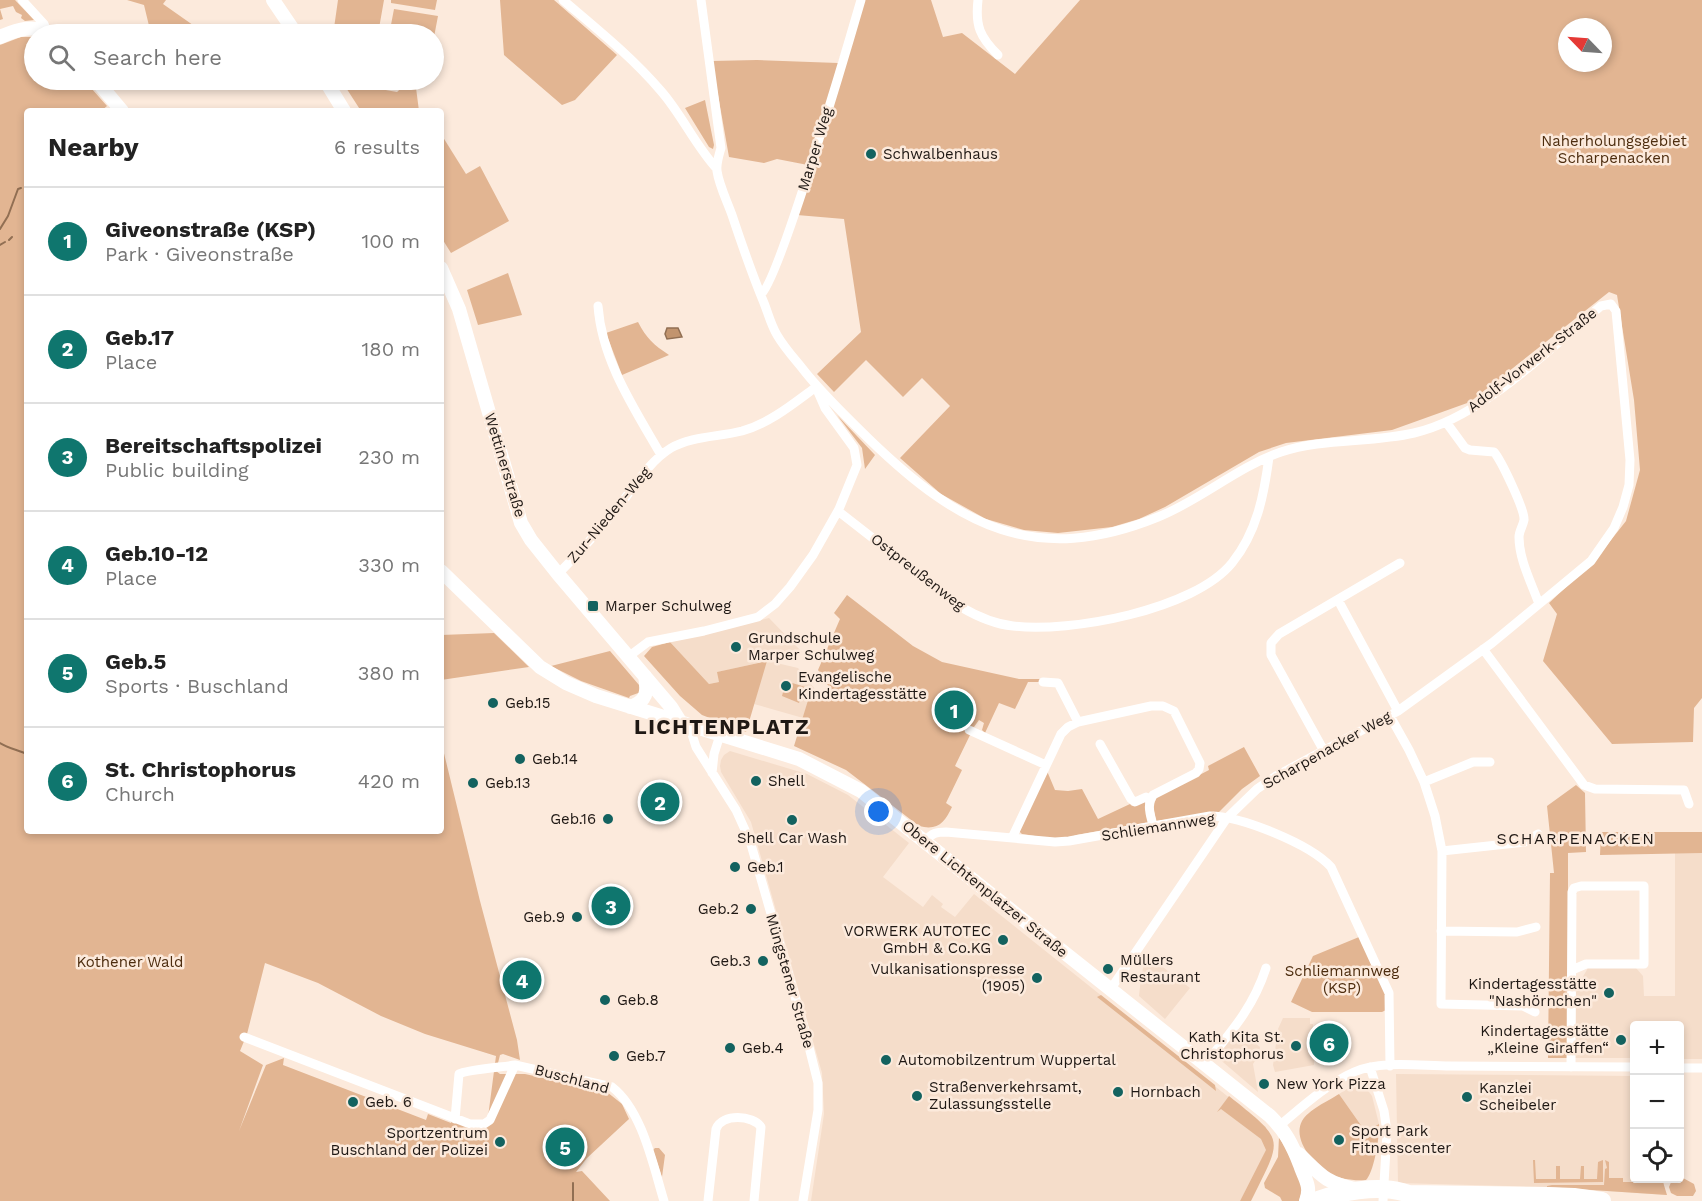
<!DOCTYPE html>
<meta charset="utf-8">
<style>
:root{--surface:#fff;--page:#f2f2f2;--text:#222;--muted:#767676;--line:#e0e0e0;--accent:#0f766e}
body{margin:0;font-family:"Work Sans",sans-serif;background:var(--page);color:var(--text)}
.controls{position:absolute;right:18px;bottom:18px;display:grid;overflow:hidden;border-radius:6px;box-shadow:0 3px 9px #0003}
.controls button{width:54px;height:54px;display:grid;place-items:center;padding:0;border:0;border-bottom:2px solid var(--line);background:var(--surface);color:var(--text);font:30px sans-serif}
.compass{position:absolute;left:1558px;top:18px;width:54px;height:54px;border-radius:50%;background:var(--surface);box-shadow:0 3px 9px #0003;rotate:295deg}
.you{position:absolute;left:879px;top:812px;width:21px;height:21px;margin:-15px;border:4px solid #fff;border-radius:50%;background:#1a73e8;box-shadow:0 0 0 9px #1a73e833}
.badge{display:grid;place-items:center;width:39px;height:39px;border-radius:50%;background:var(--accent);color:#fff;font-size:20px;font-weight:700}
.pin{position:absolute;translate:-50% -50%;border:3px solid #fff;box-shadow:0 2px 6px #0006}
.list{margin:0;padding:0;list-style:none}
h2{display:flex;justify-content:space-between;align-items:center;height:78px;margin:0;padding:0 24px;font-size:26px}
h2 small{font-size:20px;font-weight:400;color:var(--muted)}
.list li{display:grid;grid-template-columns:39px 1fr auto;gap:18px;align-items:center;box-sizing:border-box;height:108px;padding:0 24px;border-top:2px solid var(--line)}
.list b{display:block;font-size:22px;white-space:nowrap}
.list p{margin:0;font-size:20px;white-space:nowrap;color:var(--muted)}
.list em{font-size:20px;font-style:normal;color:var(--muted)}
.icon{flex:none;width:33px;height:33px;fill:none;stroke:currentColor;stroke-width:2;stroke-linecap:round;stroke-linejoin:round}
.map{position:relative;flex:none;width:1702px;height:1201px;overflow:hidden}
.search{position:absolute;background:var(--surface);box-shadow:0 3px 9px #0003;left:24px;top:24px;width:420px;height:66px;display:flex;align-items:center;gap:15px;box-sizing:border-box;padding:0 21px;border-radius:33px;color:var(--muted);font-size:22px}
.panel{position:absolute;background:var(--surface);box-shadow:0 3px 9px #0003;left:24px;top:108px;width:420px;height:726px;border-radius:6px}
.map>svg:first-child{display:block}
.built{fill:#f5ddca}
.green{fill:#e2b592;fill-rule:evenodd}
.water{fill:#c2946e;stroke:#916f53;stroke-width:1.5}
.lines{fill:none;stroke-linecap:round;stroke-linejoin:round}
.stream{stroke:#916f53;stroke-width:2}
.street{stroke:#fff;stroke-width:9}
.secondary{stroke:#fff;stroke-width:14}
.highway{stroke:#fff;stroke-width:18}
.poi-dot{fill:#13625f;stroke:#fceadc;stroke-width:2}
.labels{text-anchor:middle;stroke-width:5;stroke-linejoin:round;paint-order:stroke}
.park-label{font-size:15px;fill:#4d2d0f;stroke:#fceadc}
.street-label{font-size:15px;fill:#1f1814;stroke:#fceadc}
.poi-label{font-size:15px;fill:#1f1814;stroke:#fceadc;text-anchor:start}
.neighbourhood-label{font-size:16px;letter-spacing:1.5px;fill:#1f1814;stroke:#fceadc}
.district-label{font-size:21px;font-weight:bold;letter-spacing:1.5px;fill:#1f1814;stroke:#fceadc}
</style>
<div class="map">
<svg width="1702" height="1201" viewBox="0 0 1702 1201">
<rect width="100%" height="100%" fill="#fceadc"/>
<!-- built -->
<path class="built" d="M769,618L802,652L768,661L798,668L818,693L809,697L803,718L754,704L766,661L718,672L719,682L709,684L670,642Z
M730,751L807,774L848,795L909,843L883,877L923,907L932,895L943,904L941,907L955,917L974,894L1266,1127V1151L1240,1201H811L824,1114L822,1073L751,822L721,772L720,766L721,760L724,755Z
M1675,853H1702V1059H1680V1026H1634V1058H1574L1575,990L1588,968H1636L1643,976L1644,996H1675Z
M1146,954L1190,988L1165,1019L1139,996L1141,978Z
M1283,1018H1310V1024H1313V1032H1317V1060H1314V1065L1275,1072L1273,1065L1278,1029Z
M1237,1029L1260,1047L1259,1055L1253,1064L1258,1092L1217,1057Z
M1396,1074L1634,1076V1178L1664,1179V1191L1667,1195L1547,1187L1398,1183Z
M1353,1085L1366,1088L1372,1096L1379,1124L1365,1131L1339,1094Z"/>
<!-- green -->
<path class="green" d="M0,0H15L34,20L25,21L21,18L22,15L16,12L13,6L0,9L3,19L0,20Z
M127,0H166L163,4L200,30L202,34H185L182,32L178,34H151L144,5Z
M338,0H384L378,34L334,28Z
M391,0H437L435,10L391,3Z
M500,0H554L617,55L575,100L562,105L504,55Z
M859,0H931L943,37L962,33L1015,74L1080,0H1702V698L1694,708L1693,742L1612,744L1543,661L1557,614L1549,603L1596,559L1626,521L1640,470L1634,400L1617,295L1609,292L1470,402L1392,430L1286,443L1259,452L1165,507L1139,519L1112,527L1058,533L1024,530L986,519L941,494L900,458L950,406L922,378L903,397L866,360L834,392L817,374L861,332L844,219L797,215L813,166L777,159L764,163L729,157L712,61L757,60L838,63ZM1567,27H1603V63H1567Z
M394,9L438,16L434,37V34H417L390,30Z
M21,37H34V80H84L107,106L101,111L78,108L77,111H27V831H441V741L480,901L517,1040L520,1060L503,1054L500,1055L496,1071L500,1074H508L488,1117L496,1056L425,1034L381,1016L318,983L265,963L247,1034L240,1051L263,1065L239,1131L266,1065L284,1058L283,1065L426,1120L428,1114L451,1123L452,1121C464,1125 481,1131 492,1121L514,1074H525L607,1092L622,1104L629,1119L587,1158L576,1172L582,1171L610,1201H0V45Z
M341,80H346V83L397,92L410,80H415L419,111H361Z
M352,80H397L395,86Z
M705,100L714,145L713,149L709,147L685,108Z
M441,134L466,174L480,166L509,221L451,253L441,237Z
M508,273L522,315L478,325L467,290Z
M638,322C646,338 654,345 669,355L622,375L606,333Z
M837,415L875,455L865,469L862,448Z
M847,595L913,646L942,662L1019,679H1041L1042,682H1028L1015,709L999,703L985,733L982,730L984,723L979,720L974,727L968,726L966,731L971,733L955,766L962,770L946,803L952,807C945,822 938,831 919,826L846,770L794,746L809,697L829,687L818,670L840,619L834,613Z
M494,633L529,667L441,680V635Z
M670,642L709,684L719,682L717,672L767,661L746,732L702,715L680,696L644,656L652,647Z
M610,651L639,685L641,692L630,696L629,698L581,681L551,666Z
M786,681L805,687L799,703L782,696Z
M1244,747L1260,776L1242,789L1219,812L1156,821L1153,806L1157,797L1209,770L1208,766Z
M1047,771L1055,790L1068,791L1082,789L1098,819L1130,804L1132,806L1145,800L1149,822L1076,835C1062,843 1038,836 1022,834L1019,831Z
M1576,785L1585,793L1586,852L1568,853V1058H1548L1550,873H1554L1547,806Z
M1601,832H1702V853L1600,855Z
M1359,937L1385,992L1386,1010L1382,1012H1312L1291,1002L1313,956Z
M1101,995L1215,1085L1216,1091L1097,997Z
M1339,1094L1365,1131L1379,1124C1380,1135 1374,1173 1366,1180C1354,1181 1340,1179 1330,1174C1314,1165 1292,1140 1302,1121C1308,1110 1328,1101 1339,1094Z
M1229,1096C1286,1142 1283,1136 1251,1201H1240L1266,1150L1261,1139L1221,1109L1217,1112Z
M1279,1137L1301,1178L1303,1187L1299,1201H1282L1280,1197L1265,1188L1264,1183L1278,1157Z
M655,1148H659L665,1155L662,1177L653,1150Z
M1533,1160H1535L1536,1179H1556V1166H1560V1179H1580L1581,1166H1584V1179H1597L1598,1162L1603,1160V1182L1534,1183Z
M1605,1160L1609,1162V1178H1623V1182H1663L1667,1195L1547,1187V1186L1552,1185H1604L1605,1169L1607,1168Z
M1683,1178L1694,1184L1696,1191L1693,1196H1677L1671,1193L1669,1187L1672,1180Z"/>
<!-- water -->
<path class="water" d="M667,328H678L682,337L667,339L665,334Z"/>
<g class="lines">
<!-- stream -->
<path class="stream" d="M0,229L8,216L18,189L21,188
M9,240L12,237
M0,245L5,242
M0,743C8,748 18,750 27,754
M573,1201V1183"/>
<!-- street -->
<path class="street" d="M22,0L44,24L47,31
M563,0C597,29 632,57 661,91C682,115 695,145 717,169
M701,0L721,148C719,155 716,164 717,171C719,185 727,201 732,215C742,245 752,274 764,303C768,313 771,325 777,335C784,347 793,357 802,368C822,394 846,416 870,440C959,526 1035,567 1158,517C1201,500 1237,467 1281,452C1322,438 1371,443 1414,433C1481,418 1549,349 1601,306L1611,304L1616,311L1630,460L1629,485L1623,507L1614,528L1591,561L1492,643L1398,711L1276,776L1257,789L1227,818L1110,990
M978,0C975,26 980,37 998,55
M761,294C778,284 850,38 861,0
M598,306C602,361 634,408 661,455
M1446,422L1465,448L1470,450L1494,452C1501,460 1525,510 1524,520C1523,526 1519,531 1519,537C1519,560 1532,584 1539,604
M838,511L961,607C978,617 994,624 1013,626C1070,633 1194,610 1232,563C1257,532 1264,495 1269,457
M558,574C578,554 598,532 616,510C633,489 648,462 671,448C691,436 719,437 742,431C770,423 793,404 816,387
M1338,600L1398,711
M1483,649L1584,785L1595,789L1684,790L1689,804
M628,657L648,642L704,631L758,617L775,604L790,587L813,555L839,509L857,465L854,448L825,408L818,392
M1043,682L1058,683L1078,722
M1390,716L1409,750L1424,782L1435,816L1442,851L1441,1004L1523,1006L1535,1012
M689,725L696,747L736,810L750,841L805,1031L818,1083V1110L803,1201
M969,730L1046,765
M1100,744L1131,799L1135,802L1146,797L1150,799
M1324,751L1271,655V643L1279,634L1400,563
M712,773L714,754L720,735
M1424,782L1473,762H1490
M1012,838L1061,734L1068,727L1078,722L1151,706H1163L1174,711L1200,763L1199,769L1196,773L1153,795C1146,805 1151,816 1153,826
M926,841C931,833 937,832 946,832L1055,842L1069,841L1210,816C1241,816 1310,844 1331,867L1389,993L1390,1066
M1442,851L1525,842L1538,834
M1441,931L1517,932L1536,927
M244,1037L470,1124H484L490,1120L515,1065L612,1087C642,1110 653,1165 664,1201
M1205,1064C1231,1032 1253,1008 1266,968
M1370,1067L1384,1111L1387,1132L1383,1201
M1571,1067L1572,892L1574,888L1581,886H1644V964H1586L1572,970
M1680,1068H1702
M455,1119L459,1074C466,1070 503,1067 515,1065
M1279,1126C1302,1107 1327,1084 1354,1072C1382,1060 1420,1066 1450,1066C1512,1066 1573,1067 1634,1067
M708,1201L716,1129C722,1113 753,1115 761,1127L754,1201"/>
<!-- secondary -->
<path class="secondary" d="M273,0L296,34
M0,37C18,29 34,24 52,34
M96,80L122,111
M325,80L344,111
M441,268L459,309L521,523L531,540L558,574L671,707L681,723
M441,571L540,667L566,683L596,696L799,759L861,791L1270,1116C1286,1132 1292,1144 1300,1165C1304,1178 1312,1186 1306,1201
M630,707C647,701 648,692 645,676
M1299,1154C1321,1175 1324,1182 1355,1189"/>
<!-- highway -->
<path class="highway" d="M1410,1194L1548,1196L1574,1197L1602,1201
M1315,1201C1346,1190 1392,1181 1421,1200"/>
</g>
<!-- markers -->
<g class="poi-dot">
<circle cx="871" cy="154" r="6"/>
<rect x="587" y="600" width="12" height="12" rx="3"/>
<circle cx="736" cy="647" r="6"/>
<circle cx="786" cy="686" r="6"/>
<circle cx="493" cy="703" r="6"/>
<circle cx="520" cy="759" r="6"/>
<circle cx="756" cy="781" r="6"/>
<circle cx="473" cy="783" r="6"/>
<circle cx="608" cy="819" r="6"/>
<circle cx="792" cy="820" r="6"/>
<circle cx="735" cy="867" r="6"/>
<circle cx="751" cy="909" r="6"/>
<circle cx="577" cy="917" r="6"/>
<circle cx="1003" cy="940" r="6"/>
<circle cx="763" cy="961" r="6"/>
<circle cx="1108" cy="969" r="6"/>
<circle cx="1037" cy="978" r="6"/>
<circle cx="1609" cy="993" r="6"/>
<circle cx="605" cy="1000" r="6"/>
<circle cx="1621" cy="1040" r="6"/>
<circle cx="1296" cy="1046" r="6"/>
<circle cx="730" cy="1048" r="6"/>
<circle cx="614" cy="1056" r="6"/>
<circle cx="886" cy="1060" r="6"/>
<circle cx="1264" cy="1084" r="6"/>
<circle cx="1118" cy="1092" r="6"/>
<circle cx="917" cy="1096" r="6"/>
<circle cx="1467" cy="1097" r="6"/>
<circle cx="353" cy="1102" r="6"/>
<circle cx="1339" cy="1140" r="6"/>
<circle cx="500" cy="1142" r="6"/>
</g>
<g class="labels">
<!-- park labels -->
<g class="park-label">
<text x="1614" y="146">Naherholungsgebiet<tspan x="1614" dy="17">Scharpenacken</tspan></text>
<text x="130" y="967">Kothener Wald</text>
<text x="1342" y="976">Schliemannweg<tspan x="1342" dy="17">(KSP)</tspan></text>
</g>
<!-- street labels -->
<g class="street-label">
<text transform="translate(815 149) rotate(-73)" y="5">Marper Weg</text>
<text transform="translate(1532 360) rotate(-38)" y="5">Adolf-Vorwerk-Straße</text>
<text transform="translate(505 465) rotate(73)" y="5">Wettinerstraße</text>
<text transform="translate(609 515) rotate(-50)" y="5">Zur-Nieden-Weg</text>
<text transform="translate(918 572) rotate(38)" y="5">Ostpreußenweg</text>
<text transform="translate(1327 750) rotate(-29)" y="5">Scharpenacker Weg</text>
<text transform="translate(1158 827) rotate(-9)" y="5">Schliemannweg</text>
<text transform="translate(985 889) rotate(39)" y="5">Obere Lichtenplatzer Straße</text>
<text transform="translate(790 981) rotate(74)" y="5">Müngstener Straße</text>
<text transform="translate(572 1079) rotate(15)" y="5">Buschland</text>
</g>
<!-- poi labels -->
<g class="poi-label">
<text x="883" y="159">Schwalbenhaus</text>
<text x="605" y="611">Marper Schulweg</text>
<text x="748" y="643">Grundschule<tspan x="748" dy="17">Marper Schulweg</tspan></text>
<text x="798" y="682">Evangelische<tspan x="798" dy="17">Kindertagesstätte</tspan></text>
<text x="505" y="708">Geb.15</text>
<text x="532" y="764">Geb.14</text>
<text x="768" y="786">Shell</text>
<text x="485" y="788">Geb.13</text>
<text x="596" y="824" text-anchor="end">Geb.16</text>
<text x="792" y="843" text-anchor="middle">Shell Car Wash</text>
<text x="747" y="872">Geb.1</text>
<text x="739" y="914" text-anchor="end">Geb.2</text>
<text x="565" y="922" text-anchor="end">Geb.9</text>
<text x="991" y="936" text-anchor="end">VORWERK AUTOTEC<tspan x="991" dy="17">GmbH &amp; Co.KG</tspan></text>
<text x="1120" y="965">Müllers<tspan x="1120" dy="17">Restaurant</tspan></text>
<text x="751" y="966" text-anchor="end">Geb.3</text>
<text x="1025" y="974" text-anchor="end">Vulkanisationspresse<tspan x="1025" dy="17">(1905)</tspan></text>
<text x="1597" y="989" text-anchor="end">Kindertagesstätte<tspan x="1597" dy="17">"Nashörnchen"</tspan></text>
<text x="617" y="1005">Geb.8</text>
<text x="1609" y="1036" text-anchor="end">Kindertagesstätte<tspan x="1609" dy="17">„Kleine Giraffen“</tspan></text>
<text x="1284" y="1042" text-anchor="end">Kath. Kita St.<tspan x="1284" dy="17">Christophorus</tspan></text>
<text x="742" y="1053">Geb.4</text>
<text x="626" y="1061">Geb.7</text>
<text x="898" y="1065">Automobilzentrum Wuppertal</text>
<text x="1276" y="1089">New York Pizza</text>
<text x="929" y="1092">Straßenverkehrsamt,<tspan x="929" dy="17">Zulassungsstelle</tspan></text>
<text x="1479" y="1093">Kanzlei<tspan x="1479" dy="17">Scheibeler</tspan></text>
<text x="1130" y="1097">Hornbach</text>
<text x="365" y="1107">Geb. 6</text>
<text x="1351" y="1136">Sport Park<tspan x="1351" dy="17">Fitnesscenter</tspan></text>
<text x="488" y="1138" text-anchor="end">Sportzentrum<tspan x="488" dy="17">Buschland der Polizei</tspan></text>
</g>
<!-- neighbourhood labels -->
<g class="neighbourhood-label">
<text x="1576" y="844">SCHARPENACKEN</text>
</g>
<!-- district labels -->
<g class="district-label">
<text x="722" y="734">LICHTENPLATZ</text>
</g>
</g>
</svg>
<div class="controls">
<button>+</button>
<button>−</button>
<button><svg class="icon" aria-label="locate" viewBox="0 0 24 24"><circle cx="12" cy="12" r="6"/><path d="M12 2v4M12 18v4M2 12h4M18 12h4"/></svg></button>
</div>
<svg class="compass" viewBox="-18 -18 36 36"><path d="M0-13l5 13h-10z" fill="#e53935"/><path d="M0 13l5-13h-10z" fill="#767676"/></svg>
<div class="you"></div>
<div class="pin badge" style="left:954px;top:710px">1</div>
<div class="pin badge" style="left:660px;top:802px">2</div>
<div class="pin badge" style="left:611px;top:906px">3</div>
<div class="pin badge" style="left:522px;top:980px">4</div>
<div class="pin badge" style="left:565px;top:1147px">5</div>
<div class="pin badge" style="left:1329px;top:1043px">6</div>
<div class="search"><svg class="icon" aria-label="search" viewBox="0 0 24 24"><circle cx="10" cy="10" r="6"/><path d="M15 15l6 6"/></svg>Search here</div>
<section class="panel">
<h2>Nearby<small>6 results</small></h2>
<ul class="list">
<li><span class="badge">1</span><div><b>Giveonstraße (KSP)</b><p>Park · Giveonstraße</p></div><em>100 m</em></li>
<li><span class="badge">2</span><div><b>Geb.17</b><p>Place</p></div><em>180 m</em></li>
<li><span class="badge">3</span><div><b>Bereitschaftspolizei</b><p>Public building</p></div><em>230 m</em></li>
<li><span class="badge">4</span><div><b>Geb.10-12</b><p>Place</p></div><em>330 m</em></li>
<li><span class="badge">5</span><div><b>Geb.5</b><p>Sports · Buschland</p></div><em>380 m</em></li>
<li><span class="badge">6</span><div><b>St. Christophorus</b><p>Church</p></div><em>420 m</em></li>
</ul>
</section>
</div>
